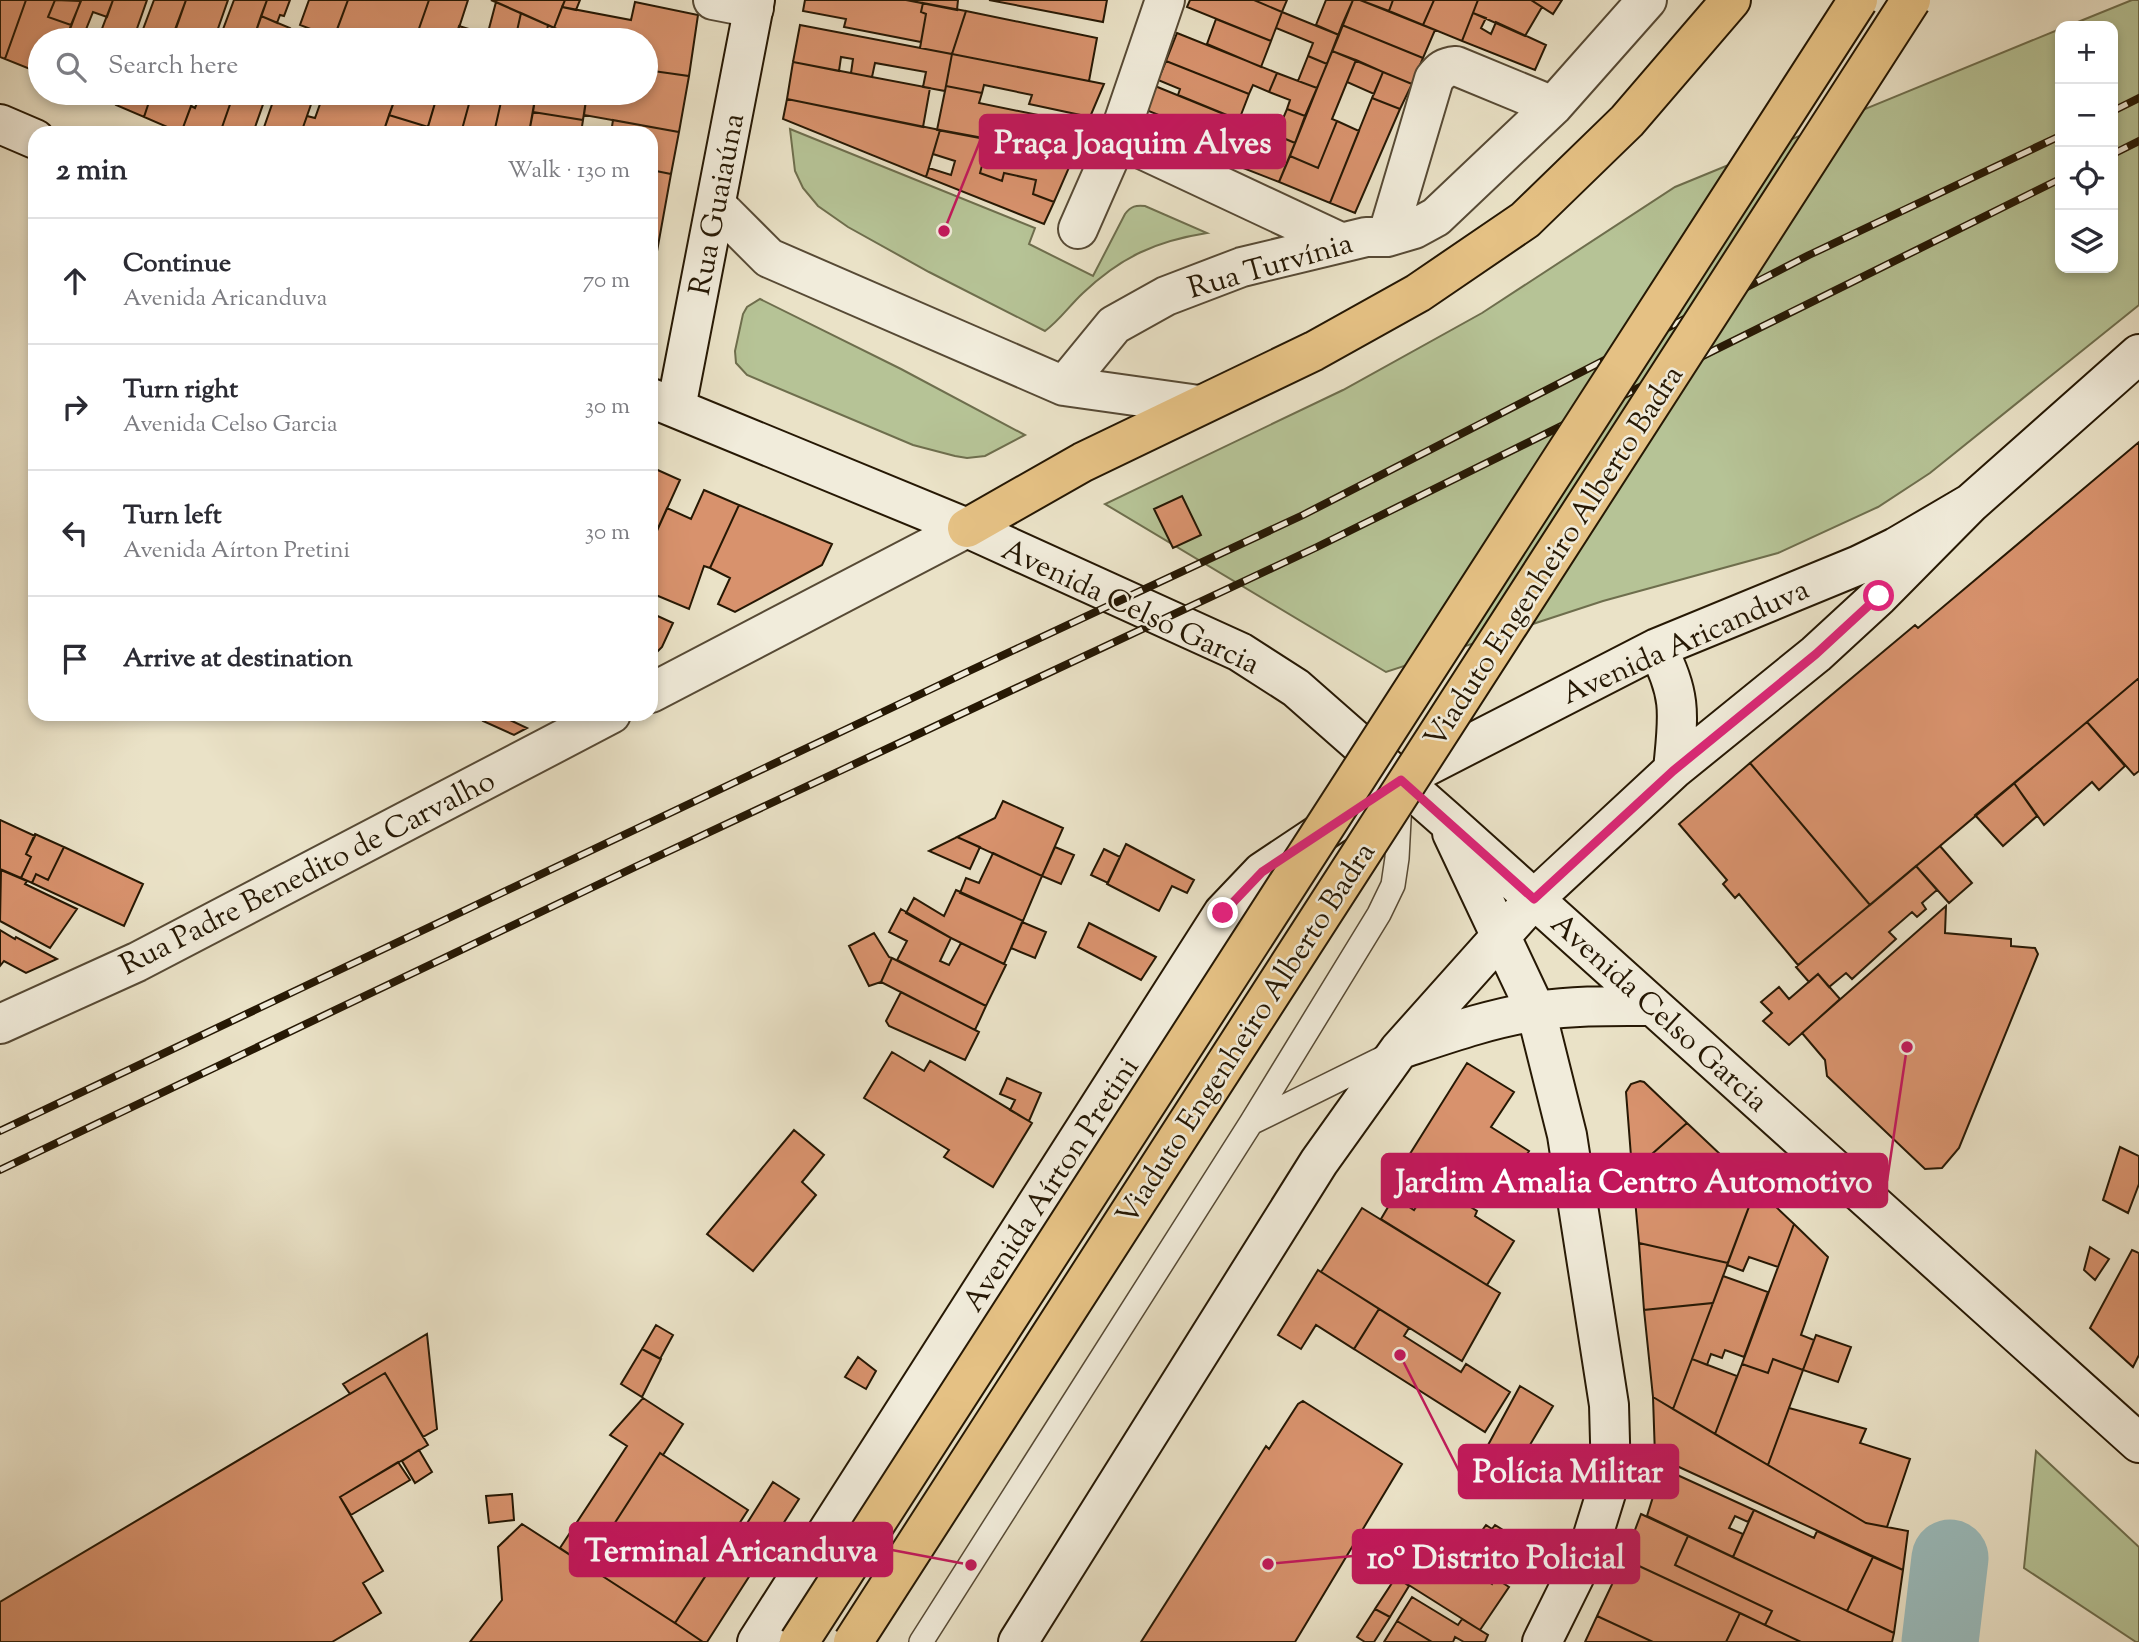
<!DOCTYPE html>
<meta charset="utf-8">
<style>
:root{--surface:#fff;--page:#f2f2f3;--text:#2b2b33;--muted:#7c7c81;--line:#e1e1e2}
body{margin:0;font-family:"Sorts Mill Goudy",serif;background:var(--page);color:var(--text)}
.controls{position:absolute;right:21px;top:21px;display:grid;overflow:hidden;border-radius:14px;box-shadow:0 4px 10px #0003}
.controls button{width:63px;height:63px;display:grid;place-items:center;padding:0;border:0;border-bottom:2px solid var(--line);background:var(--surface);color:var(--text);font:35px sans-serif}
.stop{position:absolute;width:21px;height:21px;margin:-16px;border:5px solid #db2777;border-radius:50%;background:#fff}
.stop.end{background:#db2777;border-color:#fff;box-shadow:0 2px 7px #0008}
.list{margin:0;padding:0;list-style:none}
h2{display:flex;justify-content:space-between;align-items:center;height:91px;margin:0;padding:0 28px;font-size:30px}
h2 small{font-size:23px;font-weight:400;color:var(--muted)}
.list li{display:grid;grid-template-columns:46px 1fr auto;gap:21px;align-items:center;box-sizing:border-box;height:126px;padding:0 28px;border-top:2px solid var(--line)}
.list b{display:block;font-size:26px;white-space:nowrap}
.list p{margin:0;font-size:23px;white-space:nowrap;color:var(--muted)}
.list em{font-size:23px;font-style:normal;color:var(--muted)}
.icon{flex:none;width:38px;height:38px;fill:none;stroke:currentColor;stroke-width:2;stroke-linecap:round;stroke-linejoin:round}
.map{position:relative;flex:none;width:2139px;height:1642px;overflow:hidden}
.search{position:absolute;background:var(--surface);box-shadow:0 4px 10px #0003;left:28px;top:28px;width:630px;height:77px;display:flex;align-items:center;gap:18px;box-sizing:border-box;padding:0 24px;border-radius:38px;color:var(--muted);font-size:26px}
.panel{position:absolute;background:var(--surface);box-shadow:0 4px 10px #0003;left:28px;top:126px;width:630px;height:595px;border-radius:21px}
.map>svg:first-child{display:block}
.green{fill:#b6c396;stroke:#6e6e4d;stroke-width:2}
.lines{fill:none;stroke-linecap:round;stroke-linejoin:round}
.river{stroke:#9abcbd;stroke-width:77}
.building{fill:#d8926d;stroke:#261804;stroke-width:2}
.lane-casing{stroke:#574a35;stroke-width:26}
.street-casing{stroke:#574a35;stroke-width:42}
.secondary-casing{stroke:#261804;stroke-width:42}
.highway-casing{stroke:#261804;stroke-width:42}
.lane{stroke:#f1ecdb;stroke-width:23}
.street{stroke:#f1ecdb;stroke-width:38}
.secondary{stroke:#f1ecdb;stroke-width:38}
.highway{stroke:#e5c184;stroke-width:38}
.rail-casing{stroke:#261804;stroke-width:8}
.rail{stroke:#f1ecdb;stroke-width:5;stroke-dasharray:16;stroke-linecap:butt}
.highway-bridge-casing{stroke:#261804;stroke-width:42;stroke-linecap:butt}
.highway-bridge{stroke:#e5c184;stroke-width:38}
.route{stroke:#db2777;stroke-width:9}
.labels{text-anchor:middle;stroke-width:5;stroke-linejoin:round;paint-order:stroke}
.street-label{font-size:30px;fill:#261804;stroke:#f1ecdb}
.leader{fill:none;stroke:#c2185b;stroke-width:2.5}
.callout-dot{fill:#c2185b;stroke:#f1ecdb;stroke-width:2.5}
.callout{fill:#c2185b;stroke:#c2185b;stroke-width:2.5}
.callout-label{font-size:32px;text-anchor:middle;font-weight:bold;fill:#fff}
</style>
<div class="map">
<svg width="2139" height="1642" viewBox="0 0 2139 1642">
<rect width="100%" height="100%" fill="#eae2c7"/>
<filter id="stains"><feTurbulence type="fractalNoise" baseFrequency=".00286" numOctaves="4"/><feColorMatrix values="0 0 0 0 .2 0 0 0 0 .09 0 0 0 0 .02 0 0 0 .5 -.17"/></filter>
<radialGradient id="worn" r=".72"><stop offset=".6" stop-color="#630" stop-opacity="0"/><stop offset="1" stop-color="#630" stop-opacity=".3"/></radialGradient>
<!-- green -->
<path class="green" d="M2132,0H2139V305L1930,473L1878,507L1778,553L1603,601L1386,672L1105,504L1343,390L1482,313L1675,187L2060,29V268H2113V26H2068Z
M790,129L1035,228L1029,244L1093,276L1125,214C1131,206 1136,205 1145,206L1207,233C1156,241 1121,257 1083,293C1070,305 1059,321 1045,331L929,272L848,227L818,206L803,188L795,171Z
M760,299L901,369L1025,435L985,456L967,458L955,456L913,445L747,375L736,363L735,351L743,314L747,307Z
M2036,1451L2139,1547V1642H2136L2024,1568Z"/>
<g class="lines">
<!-- river -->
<path class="river" d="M1940,1642L1950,1558"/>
</g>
<!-- building -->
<path class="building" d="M0,0H26L5,59L0,57Z
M26,0H55L48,17L71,25L66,40H40V73L5,59Z
M55,0L81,1L71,25L48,17Z
M81,0H113L107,17L93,12L85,32L99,37L98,40H66Z
M113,0H147L133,40H118L100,34Z
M154,0H186L172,40H139Z
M186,0H228L214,40H187L173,35Z
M234,0H267L253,40H219Z
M267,0H290L284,16L280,15L277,23L261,16Z
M309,0H348L334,38L300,25Z
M348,0H429L415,40H333Z
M429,0H468L455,40H415Z
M491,0H565L554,28Z
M565,0H580L576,10L562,7Z
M805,0H906L923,3L921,12L926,14L921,42L844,27L846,19L803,11Z
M906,0H958L957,10Z
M989,0H1107L1103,22Z
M1190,0H1254L1282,12L1271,41L1187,7Z
M1254,0H1287L1282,12Z
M1326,0H1353L1339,35L1316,25Z
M1353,0H1360L1435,30L1423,58L1342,25Z
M1360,0H1393L1389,11Z
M1393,0H1434L1423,25L1389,11Z
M1434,0H1478L1462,41L1423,25Z
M1478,0H1531L1542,7L1525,36L1473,13Z
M1531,0H1562L1553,14Z
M496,2L521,13L515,40H486Z
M635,2L698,15L689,76L646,70V40H585L554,28L562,7L631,20Z
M923,3L966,11L952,54L920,48L926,14L921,12Z
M966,11L1097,38L1089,81L952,54Z
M1282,12L1339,35L1327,64L1308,56L1313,43L1276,28Z
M521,13L548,25L545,40H515Z
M1473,13L1486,18L1481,28L1491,34L1496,22L1546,45L1535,70L1462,41Z
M261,16L290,28L286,40H253Z
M1216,19L1271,41L1261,67L1207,44Z
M548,25L557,29L555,39L562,40H545Z
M800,25L952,54L945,91L923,87L926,72L875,63L872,77L851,73L853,59L841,57L839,71L793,62Z
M1342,25L1423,58L1412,84L1332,51Z
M459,26L488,35L486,40H455Z
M1177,33L1277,73L1269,92L1253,85L1249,94L1166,61Z
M1332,51L1356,60L1332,119L1337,121L1318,168L1290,156Z
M952,54L1089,81L1104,84L1090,117L1029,104L1032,95L984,85L982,93L946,86Z
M1308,56L1327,64L1317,88L1298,81Z
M1356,60L1383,72L1374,94L1347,82Z
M1166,61L1249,94L1239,120L1178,95L1180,89L1158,80Z
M793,62L930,88L923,127L787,99Z
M646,70L689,76L679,132L584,115L587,93H646Z
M1383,72L1412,84L1400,109L1372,98Z
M1277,73L1317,88L1305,116L1287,109L1290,100L1269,92Z
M946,86L982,93L979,103L1058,119L1049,151L937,130Z
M1155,86L1268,132L1256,161L1172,127L1174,121L1146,110Z
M86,93H114L111,102Z
M120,93H152L144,117L116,105Z
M152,93H196L181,133L144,117Z
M201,93H234L220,133H181L191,106L195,108Z
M234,93H267L253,133H220Z
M276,93H315L301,133H262Z
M324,93H397L383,133H301L307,116L315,118Z
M397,93H438L428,127L389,115Z
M438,93H472L461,133H426Z
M472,93H503L494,133H461Z
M503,93H536L529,133H494Z
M536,93H587L583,120L533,112Z
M1372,98L1400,109L1355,213L1330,203Z
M787,99L940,130L926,177L783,119Z
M1287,109L1305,116L1295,143L1276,135Z
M533,112L583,120L581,133H529Z
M389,115L428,127L426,133H383Z
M613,120L679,132L671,174L651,170V133H611Z
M1337,121L1359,131L1330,203L1279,182L1290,156L1318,168Z
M940,130L989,139L980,173L1002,181L1004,173L1036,180L1033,194L1054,202L1044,224L926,177L929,168L951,175L955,161L933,154Z
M1276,135L1295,143L1279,182L1243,168L1248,157L1266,162Z
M989,139L1074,156L1054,202L1033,194L1036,180L1004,173L1002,181L980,173Z
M651,170L671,174L654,268L651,267Z
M2139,442V678L1870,905L1750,763L1915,625L1918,628Z
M651,467L680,480L651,544Z
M704,490L739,505L710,568L704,566L689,609L651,593V544L667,508L691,519Z
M1182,496L1201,535L1173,548L1154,509Z
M739,505L832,544L822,565L735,612L718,604L730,578L710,568Z
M651,613L673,623L662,647L651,658Z
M2139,678V771L2134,775L2087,722Z
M486,714H497L527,728L514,735L483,721Z
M2087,722L2125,766L2099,790L2092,782L2044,825L2014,783Z
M1750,763L1870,905L1798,965L1739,894L1735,898L1723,884L1727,880L1679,824Z
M2014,783L2037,816L2003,846L1975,815Z
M1003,801L1063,828L1042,876L957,837L995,818Z
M0,820L35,836L26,854L31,857L21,878L0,869Z
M35,834L64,847L48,880L36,874L32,883L21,878L31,857L26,854Z
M957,837L980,847L970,869L929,851Z
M1126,844L1194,880L1187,893L1172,886L1159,911L1107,884Z
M1940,846L1972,883L1949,903L1916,866Z
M64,847L143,884L124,926L32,883L36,874L48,880Z
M1055,847L1074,855L1061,884L1042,876Z
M1104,849L1120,857L1108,883L1091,875Z
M993,853L1042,876L1023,921L960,893L966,878L979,883Z
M1916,866L1937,890L1922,903L1926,909L1917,917L1912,912L1889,932L1896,939L1852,979L1846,973L1829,987L1818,974L1809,982L1796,967Z
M1,870L27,881L25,884L77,909L50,948L0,921Z
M956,890L1023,921L1004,964L951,938L906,913L914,898L944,916Z
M1946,906L1945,933L2011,939V946L2035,948L2038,954L1959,1148L1942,1168L1925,1169L1827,1076L1825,1060L1802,1033Z
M901,909L951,938L940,961L949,965L961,943L1006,965L986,1006L897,960L907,941L889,932Z
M1022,922L1046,932L1035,958L1011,948Z
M1089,923L1156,957L1141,980L1078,947Z
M0,930L15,939L16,937L57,959L26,973L4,961L0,966Z
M874,933L889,957L892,958L881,982L869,986L849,946Z
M892,958L986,1006L975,1030L881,982Z
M1818,974L1840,999L1789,1045L1763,1021L1772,1013L1761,1002L1779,987L1789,999Z
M901,992L979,1032L965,1060L889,1026L886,1021Z
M892,1052L924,1071L930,1061L1032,1123L993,1187L944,1157L949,1150L864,1098Z
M1467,1063L1514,1092L1491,1127L1529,1151L1508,1184L1471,1160L1450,1195L1403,1165Z
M1007,1078L1041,1093L1029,1121L1010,1110L1015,1100L1000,1094Z
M1640,1081L1644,1082L1687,1123L1652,1154L1655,1180L1633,1182L1626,1092L1631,1084Z
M1687,1123L1756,1188L1728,1263L1639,1243L1635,1199L1646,1198L1645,1181L1655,1180L1652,1154Z
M794,1130L824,1155L802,1182L816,1195L753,1271L707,1234Z
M2120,1147L2139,1156V1184L2128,1213L2103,1200Z
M1432,1183L1477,1211L1475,1216L1514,1241L1487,1285L1381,1219L1394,1197L1414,1210Z
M1756,1188L1794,1224L1778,1267L1749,1257L1743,1271L1727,1265Z
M1362,1208L1500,1293L1462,1361L1321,1272Z
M1794,1224L1828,1257L1801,1335L1814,1340L1803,1370L1773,1359L1768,1373L1742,1364Z
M1639,1243L1728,1263L1713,1303L1644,1310Z
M2090,1247L2109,1259L2095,1280L2084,1270Z
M2132,1250L2139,1253V1355L2133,1367L2090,1328Z
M1318,1270L1379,1309L1354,1349L1316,1325L1301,1349L1278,1335Z
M1723,1276L1768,1292L1744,1357L1725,1350L1722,1358L1711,1354L1707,1365L1692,1359Z
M1713,1303L1692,1359L1673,1409L1653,1397L1644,1310Z
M1379,1309L1409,1328L1404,1336L1461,1372L1466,1364L1510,1392L1485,1432L1354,1349Z
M656,1325L673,1335L660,1359L642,1349Z
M427,1334L437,1429L423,1437L385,1373L350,1394L343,1384Z
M1816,1335L1851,1347L1838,1382L1803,1370Z
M642,1349L661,1359L642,1397L621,1384Z
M858,1357L876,1371L866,1389L845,1377Z
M1692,1359L1737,1376L1715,1434L1673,1409Z
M1773,1359L1803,1370L1768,1465L1715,1434L1742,1364L1768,1373Z
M385,1373L428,1445L340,1497L383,1571L363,1583L381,1613L332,1642H0V1602Z
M1520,1386L1553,1406L1502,1492L1474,1471Z
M1653,1397L1866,1523L1908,1531L1903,1570L1655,1456Z
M643,1398L683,1424L663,1455L660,1453L587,1566L560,1548L627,1446L610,1435Z
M1303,1401L1402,1464L1295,1642H1141L1266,1446L1269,1449L1298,1404Z
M1789,1408L1866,1429L1860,1443L1910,1459L1887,1527L1866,1523L1768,1465Z
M419,1450L432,1472L415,1483L402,1461Z
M660,1453L748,1510L675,1623L587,1566Z
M398,1462L410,1480L351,1515L340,1497Z
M1662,1468L1754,1510L1748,1522L1735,1516L1729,1528L1743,1534L1733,1557L1647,1516Z
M773,1482L799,1499L709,1639L707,1642H703L675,1623L731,1537L743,1544L745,1540L739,1536Z
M512,1494L514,1520L489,1523L486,1496Z
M1754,1510L1814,1538L1817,1531L1873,1557L1847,1611L1733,1557Z
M1641,1514L1688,1536L1675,1565L1772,1611L1765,1625L1624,1559Z
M522,1524L675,1623L703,1642H470L502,1600L498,1547Z
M1486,1525L1492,1529L1495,1525L1530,1547L1516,1575L1495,1563L1485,1579L1492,1584L1495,1578L1509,1587L1480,1630L1396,1577L1425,1531L1436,1538L1438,1534L1451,1543L1456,1535L1466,1541L1467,1538L1474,1542Z
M1688,1536L1894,1633L1892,1642H1801L1765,1625L1772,1611L1675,1565Z
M1873,1557L1903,1570L1894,1633L1847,1611Z
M1624,1559L1740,1613L1726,1642H1653L1597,1616Z
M1396,1577L1409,1586L1390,1617L1375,1609Z
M1412,1597L1458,1625L1462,1619L1488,1635L1485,1642H1464L1455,1637L1453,1642H1432L1397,1621Z
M1375,1609L1390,1617L1374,1642H1365L1357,1637Z
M1740,1613L1765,1625L1801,1642H1726Z
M1597,1616L1653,1642H1585Z
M1397,1621L1432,1642H1384Z"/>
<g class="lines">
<!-- lane casing -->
<g class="lane-casing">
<path id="lane" d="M1251,1123L1389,1055
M921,1642L1251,1123L1379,914L1393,885L1397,858L1400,801"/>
</g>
<!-- street casing -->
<g class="street-casing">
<path id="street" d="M713,0L754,8
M1118,138L1340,242
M716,205L769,258L1064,386L1199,405
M1078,229L1118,138L1165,0
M1387,237L1434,79C1441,70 1445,67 1456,66L1553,106
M1064,386L1114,325L1166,296L1242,267L1366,237H1387L1414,229L1436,217L1553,106L1647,0
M651,693L967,528
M0,1024L137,962L611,714"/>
</g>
<!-- secondary casing -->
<g class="secondary-casing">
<path id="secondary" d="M0,124L35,139
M651,398L967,528L1240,652L1296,688L1445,819L2139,1443
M676,408L755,0
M1657,648C1683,697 1678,717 1673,770
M1452,833L1536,1011L1567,1135L1609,1405L1611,1477L1590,1545L1542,1642
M1401,1049C1446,1034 1491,1018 1538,1011C1576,1005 1614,1006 1652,1006
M757,1642L1223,913L1262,872L1400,780L1657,648L1859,565L1896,547L1971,503
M1018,1642L1319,1162L1399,1050L1534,899L1673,770L1816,654L1879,596L1971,503L2139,354"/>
</g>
<!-- highway casing -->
<g class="highway-casing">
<path id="highway" d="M967,528L1083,462L1314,351L1418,293L1525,220L1627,121L1731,0"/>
</g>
<!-- lane -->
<use href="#lane" class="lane"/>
<!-- street -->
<use href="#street" class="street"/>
<!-- secondary -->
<use href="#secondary" class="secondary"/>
<!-- highway -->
<use href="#highway" class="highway"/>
<!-- rail casing -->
<g class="rail-casing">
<path id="rail" d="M2113,111L2139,98
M2113,154L2139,141
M0,1131L967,672L1303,515L1809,255L2060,136
M0,1170L635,867L1317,547L2060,179"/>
</g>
<!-- rail -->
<use href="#rail" class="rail"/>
<!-- highway-bridge casing -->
<g class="highway-bridge-casing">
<path id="highway-bridge" d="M799,1642L1858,0
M853,1642L1911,0"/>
</g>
<!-- highway-bridge -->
<use href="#highway-bridge" class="highway-bridge"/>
</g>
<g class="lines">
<!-- route -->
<path class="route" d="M1223,913L1262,872L1401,780L1534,899L1673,771L1816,654L1879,596"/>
</g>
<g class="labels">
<!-- street labels -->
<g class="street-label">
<text transform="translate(716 204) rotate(-79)" y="10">Rua Guaiaúna</text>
<text transform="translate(1270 265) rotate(-16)" y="10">Rua Turvínia</text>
<text transform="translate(1553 556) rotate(-57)" y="10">Viaduto Engenheiro Alberto Badra</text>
<text transform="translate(1131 606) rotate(25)" y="10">Avenida Celso Garcia</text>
<text transform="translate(1685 641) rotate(-24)" y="10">Avenida Aricanduva</text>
<text transform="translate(307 872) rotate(-27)" y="10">Rua Padre Benedito de Carvalho</text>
<text transform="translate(1660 1012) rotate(42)" y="10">Avenida Celso Garcia</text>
<text transform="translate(1245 1033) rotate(-57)" y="10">Viaduto Engenheiro Alberto Badra</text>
<text transform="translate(1050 1184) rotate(-57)" y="10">Avenida Aírton Pretini</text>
</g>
</g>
<!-- callouts -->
<path class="leader" d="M944 231L980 141M1907 1047L1887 1181M1400 1355L1459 1471M971 1565L892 1550M1268 1564L1353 1556"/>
<g class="callout-dot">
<circle cx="944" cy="231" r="7"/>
<circle cx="1907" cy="1047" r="7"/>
<circle cx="1400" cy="1355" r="7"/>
<circle cx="971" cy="1565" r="7"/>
<circle cx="1268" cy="1564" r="7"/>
</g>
<g class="callout">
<rect x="980" y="115" width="305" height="53" rx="7"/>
<rect x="1382" y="1154" width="505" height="53" rx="7"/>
<rect x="1459" y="1445" width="219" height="53" rx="7"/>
<rect x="570" y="1523" width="322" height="53" rx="7"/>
<rect x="1353" y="1530" width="286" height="53" rx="7"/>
</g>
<g class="callout-label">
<text x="1133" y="153">Praça Joaquim Alves</text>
<text x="1634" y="1192">Jardim Amalia Centro Automotivo</text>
<text x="1568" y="1482">Polícia Militar</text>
<text x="731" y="1561">Terminal Aricanduva</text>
<text x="1496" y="1568">10º Distrito Policial</text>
</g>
<rect width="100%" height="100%" filter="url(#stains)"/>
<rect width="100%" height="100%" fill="url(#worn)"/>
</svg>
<div class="controls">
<button>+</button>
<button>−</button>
<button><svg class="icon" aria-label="locate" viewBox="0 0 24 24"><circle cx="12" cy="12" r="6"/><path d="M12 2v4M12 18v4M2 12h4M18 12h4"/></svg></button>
<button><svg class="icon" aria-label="layers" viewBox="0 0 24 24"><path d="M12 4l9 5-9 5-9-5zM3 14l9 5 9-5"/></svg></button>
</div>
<div class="stop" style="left:1879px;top:596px"></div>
<div class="stop end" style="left:1223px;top:913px"></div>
<div class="search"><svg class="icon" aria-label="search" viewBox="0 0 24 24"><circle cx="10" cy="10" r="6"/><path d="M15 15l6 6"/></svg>Search here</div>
<section class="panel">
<h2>2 min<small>Walk · 130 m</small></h2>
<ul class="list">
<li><svg class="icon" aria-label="ahead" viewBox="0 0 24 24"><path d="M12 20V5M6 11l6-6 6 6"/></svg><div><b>Continue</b><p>Avenida Aricanduva</p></div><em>70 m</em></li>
<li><svg class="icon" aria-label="right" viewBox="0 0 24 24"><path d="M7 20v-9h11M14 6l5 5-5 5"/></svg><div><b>Turn right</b><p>Avenida Celso Garcia</p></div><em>30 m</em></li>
<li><svg class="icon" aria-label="left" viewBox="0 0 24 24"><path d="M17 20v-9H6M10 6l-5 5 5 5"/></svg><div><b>Turn left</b><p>Avenida Aírton Pretini</p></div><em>30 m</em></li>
<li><svg class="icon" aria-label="arrive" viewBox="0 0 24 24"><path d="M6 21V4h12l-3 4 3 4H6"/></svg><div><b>Arrive at destination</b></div></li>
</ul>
</section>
</div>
